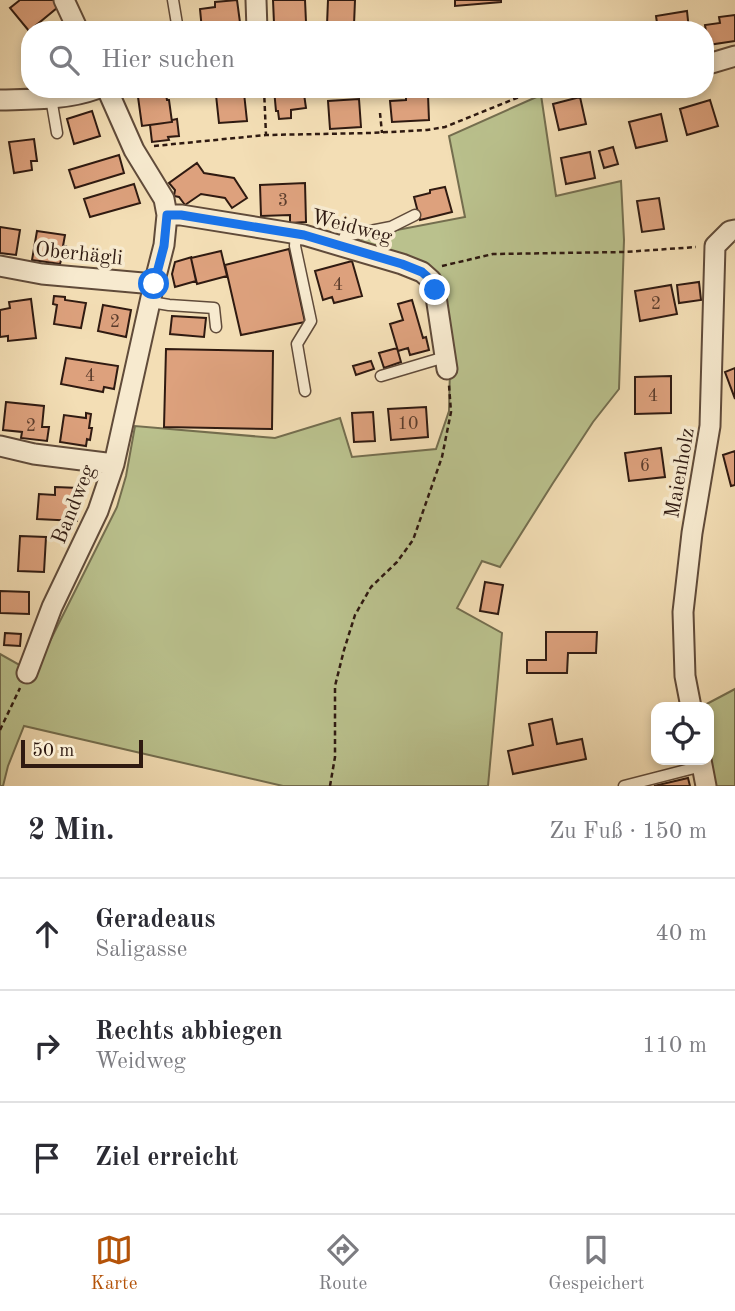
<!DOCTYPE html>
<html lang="de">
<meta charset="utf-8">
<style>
:root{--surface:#fff;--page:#f2f2f3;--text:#2b2b33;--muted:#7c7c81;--line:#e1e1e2;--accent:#b45309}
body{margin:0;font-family:"Old Standard TT",serif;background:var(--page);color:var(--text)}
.controls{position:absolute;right:21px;bottom:21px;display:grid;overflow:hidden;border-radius:14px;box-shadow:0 4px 10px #0003}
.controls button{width:63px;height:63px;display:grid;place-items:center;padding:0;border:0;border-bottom:2px solid var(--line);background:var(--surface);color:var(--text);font:35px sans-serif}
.scale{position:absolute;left:21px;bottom:18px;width:122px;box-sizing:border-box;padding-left:7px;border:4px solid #2f1a11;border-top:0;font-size:19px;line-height:24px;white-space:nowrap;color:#2f1a11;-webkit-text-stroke:5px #f7eacf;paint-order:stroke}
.stop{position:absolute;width:21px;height:21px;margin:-16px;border:5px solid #1a73e8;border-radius:50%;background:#fff}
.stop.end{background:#1a73e8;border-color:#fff;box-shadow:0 2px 7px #0008}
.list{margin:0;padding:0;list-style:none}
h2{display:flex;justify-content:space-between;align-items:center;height:91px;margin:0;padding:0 28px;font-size:30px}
h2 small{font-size:23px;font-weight:400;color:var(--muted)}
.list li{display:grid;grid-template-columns:46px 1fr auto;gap:21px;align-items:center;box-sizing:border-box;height:112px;padding:0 28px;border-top:2px solid var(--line)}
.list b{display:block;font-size:26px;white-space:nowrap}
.list p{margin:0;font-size:23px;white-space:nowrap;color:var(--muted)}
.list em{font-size:23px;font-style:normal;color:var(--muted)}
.icon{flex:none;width:38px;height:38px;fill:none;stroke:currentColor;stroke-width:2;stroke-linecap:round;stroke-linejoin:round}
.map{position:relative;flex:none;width:735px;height:786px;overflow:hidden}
.search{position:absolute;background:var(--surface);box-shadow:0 4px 10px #0003;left:21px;right:21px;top:21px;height:77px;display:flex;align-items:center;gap:18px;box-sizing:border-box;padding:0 24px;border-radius:28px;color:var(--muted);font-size:26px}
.sheet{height:427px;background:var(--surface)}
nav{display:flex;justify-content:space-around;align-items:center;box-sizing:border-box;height:98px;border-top:2px solid var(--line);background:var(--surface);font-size:19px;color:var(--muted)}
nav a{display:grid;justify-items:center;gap:4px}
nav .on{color:var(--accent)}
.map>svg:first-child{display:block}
.green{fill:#bac18d;stroke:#746e4f;stroke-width:2}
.building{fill:#dda17d;stroke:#2f1a11;stroke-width:2}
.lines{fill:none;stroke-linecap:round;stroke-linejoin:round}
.service-casing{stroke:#604b3a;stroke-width:13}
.minor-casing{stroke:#604b3a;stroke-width:23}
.path{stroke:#2f1a11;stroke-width:2.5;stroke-dasharray:5 3.5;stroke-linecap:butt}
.service{stroke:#f7eacf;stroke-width:10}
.minor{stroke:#f7eacf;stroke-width:19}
.route{stroke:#1a73e8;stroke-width:9}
.labels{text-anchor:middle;stroke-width:7;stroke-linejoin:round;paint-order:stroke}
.number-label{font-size:18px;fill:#5a3c2c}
.street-label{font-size:21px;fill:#2f1a11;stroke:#f7eacf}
</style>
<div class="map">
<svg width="735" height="786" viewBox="0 0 735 786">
<rect width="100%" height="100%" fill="#f3deb5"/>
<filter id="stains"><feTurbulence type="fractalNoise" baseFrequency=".00286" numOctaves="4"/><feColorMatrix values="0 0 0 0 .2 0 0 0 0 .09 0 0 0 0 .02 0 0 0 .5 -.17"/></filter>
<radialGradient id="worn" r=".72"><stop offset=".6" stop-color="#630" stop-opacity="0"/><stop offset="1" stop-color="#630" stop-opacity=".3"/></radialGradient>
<!-- green -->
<path class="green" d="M541,95L556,196L621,181L624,240L619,389L593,422L553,483L500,567L482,561L457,608L502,633L488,786H283L24,726L8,766L3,786H0V654L34,673L117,507L126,476L135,426L275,438L340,418L352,457L436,449L449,411L450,367L439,292L350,239L465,217L449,136Z
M735,689V786H706L709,760V707H701Z"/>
<!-- building -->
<path class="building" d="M20,0H61L63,3L29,31L10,8Z
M237,0L241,30H202L200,9L215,7V2Z
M273,0H305L306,22H298L299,30H285V23H274Z
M328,0H355L354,25H359V30H338V25H327Z
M455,0H501V2L455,6Z
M687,11L689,30H658L656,16Z
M735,15V41L708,45L705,25L720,23L719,17Z
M274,89H299L300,94H304L306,108L291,110V118L279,119L278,111H276Z
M244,93L247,121L219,123L216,95Z
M160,94V96L166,95L167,100H169L172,122L142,126L138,97Z
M428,95L429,120L392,122L390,101L406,100V97Z
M580,97L586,124L559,130L553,104Z
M359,99L361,127L330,129L328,101Z
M710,100L718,126L687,135L680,109Z
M92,111L100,136L74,144L67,119Z
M661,114L667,141L636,148L629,122Z
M177,119L179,136L168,137L169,140L152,142L150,125L172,122V120Z
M34,139L37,161H31L32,170L14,173L9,142Z
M613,147L618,164L604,168L599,151Z
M590,152L595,178L566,184L561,158Z
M119,155L124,173L75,188L69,170Z
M197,163L204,173L234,178L247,198L232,208L225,198L201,194L185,205L179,197L174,196L175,190L169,183Z
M305,183L306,222L290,223V215L261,216L260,185Z
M134,184L140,203L90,217L84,199Z
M445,187L452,212L420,220L414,197L430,193V190Z
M659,198L664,229L642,232L637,201Z
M0,227L20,230L16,255L0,253Z
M37,231L65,235L63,246H66L64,258L62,257L60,264L32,260Z
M289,249L305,322L241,335L225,265Z
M221,251L227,276L197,284L191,258Z
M192,257L191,258L196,281L175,287L172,274L175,262Z
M352,261L362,296L334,303L332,297L323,300L315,271Z
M699,282L701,300L679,303L677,285Z
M671,285L677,314L640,321L635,291Z
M54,296L65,297V300L86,303L81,328L54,324L57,305L53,304Z
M31,299L36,338L8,341V336L0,337V310L10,308L9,302Z
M412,300L423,338L426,337L429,350L410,355L408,348L398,351L390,324L403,320L398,304Z
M103,305L131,310L126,337L98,331Z
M172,316L206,318L204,337L170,334Z
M397,348L401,362L384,368L379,353Z
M166,349L273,351L272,429L164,427Z
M66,358L118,366L114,389L104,387L103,392L61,384Z
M371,361L374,369L356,375L353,366Z
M735,368V399L725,372Z
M671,376V413L635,414V377Z
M6,402L44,406L42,427H49L47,441L21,438L22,432L3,430Z
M426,407L428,437L391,440L388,409Z
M373,412L375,441L354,442L352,413Z
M86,413L91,414L89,428H92L90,440L87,439L86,446L60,442L64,415L86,418Z
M661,448L665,477L629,481L625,453Z
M735,451V485L731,486L723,455Z
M55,487L79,488L77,521L37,519L39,494L55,495Z
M20,536L46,537L44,572L18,571Z
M485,582L503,585L498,614L480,611Z
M0,591L29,592V614L0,613Z
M546,632H597L596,653H568L567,673H527V660H546Z
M5,633L21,634L20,646L4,645Z
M552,719L557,744L582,739L586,759L513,774L508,751L533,745L529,724Z
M688,778L690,786H654Z"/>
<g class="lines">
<!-- service casing -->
<g class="service-casing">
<path id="service" d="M173,0L178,30
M51,98L57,133
M296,234L295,246L311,321L297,344L305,391
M340,246L345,236L391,227L415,215
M151,302L169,305L214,308L216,327
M381,376L445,357
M624,786L702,766"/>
</g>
<!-- minor casing -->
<g class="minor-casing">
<path id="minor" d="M64,0L78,30
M256,0L257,30
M705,65L735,56
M0,100C32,99 66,100 96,89
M167,215H181L304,235L402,264L422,272L431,280L435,290L447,369
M0,266L42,274L154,284
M0,446L34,454L114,464
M27,673L52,607L98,511L114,464L154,284L164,245L167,215L164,199L134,150L107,89
M691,707L685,676L683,612L692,533L710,426L715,246L730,231L735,230
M701,760L706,786"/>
</g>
<!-- path -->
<path class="path" d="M264,89L266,135
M380,113L382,133
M154,146L266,135L371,133L427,130L445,127L529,93L533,89
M442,266L493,254L625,252L696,247
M0,730L20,688
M330,786L335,757V686L344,650L355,615L371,587L397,562L413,540L442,457L451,412L449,385"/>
<!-- service -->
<use href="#service" class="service"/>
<!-- minor -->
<use href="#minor" class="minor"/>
</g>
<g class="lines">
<!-- route -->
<path class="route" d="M154,284L164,246L167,215H181L304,235L402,264L422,272L431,280L435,290"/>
</g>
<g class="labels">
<!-- number labels -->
<g class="number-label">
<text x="283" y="206">3</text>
<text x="338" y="290">4</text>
<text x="656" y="309">2</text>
<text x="115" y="327">2</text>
<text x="90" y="381">4</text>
<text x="653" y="401">4</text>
<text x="408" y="429">10</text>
<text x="31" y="431">2</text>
<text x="645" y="471">6</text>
</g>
<!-- street labels -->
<g class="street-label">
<text transform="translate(352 226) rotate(15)" y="7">Weidweg</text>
<text transform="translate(79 253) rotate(6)" y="7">Oberhägli</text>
<text transform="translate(679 473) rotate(-80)" y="7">Maienholz</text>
<text transform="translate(73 504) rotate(-68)" y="7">Bandweg</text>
</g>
</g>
<rect width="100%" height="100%" filter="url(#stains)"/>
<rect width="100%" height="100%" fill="url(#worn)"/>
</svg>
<div class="controls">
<button><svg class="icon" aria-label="locate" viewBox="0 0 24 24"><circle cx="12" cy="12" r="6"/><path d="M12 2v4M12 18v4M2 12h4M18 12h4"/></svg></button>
</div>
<div class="scale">50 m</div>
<div class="stop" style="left:154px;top:284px"></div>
<div class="stop end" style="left:435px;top:290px"></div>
<div class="search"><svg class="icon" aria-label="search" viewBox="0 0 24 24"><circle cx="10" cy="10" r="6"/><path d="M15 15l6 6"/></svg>Hier suchen</div>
</div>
<section class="sheet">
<h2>2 Min.<small>Zu Fuß · 150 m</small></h2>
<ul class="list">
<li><svg class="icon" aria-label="ahead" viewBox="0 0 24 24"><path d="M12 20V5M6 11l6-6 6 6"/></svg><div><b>Geradeaus</b><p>Saligasse</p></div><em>40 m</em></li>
<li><svg class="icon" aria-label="right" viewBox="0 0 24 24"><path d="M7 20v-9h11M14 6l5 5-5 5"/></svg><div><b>Rechts abbiegen</b><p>Weidweg</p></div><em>110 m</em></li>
<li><svg class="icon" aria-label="arrive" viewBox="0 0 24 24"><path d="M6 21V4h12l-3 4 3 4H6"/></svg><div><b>Ziel erreicht</b></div></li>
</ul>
</section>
<nav>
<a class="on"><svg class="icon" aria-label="map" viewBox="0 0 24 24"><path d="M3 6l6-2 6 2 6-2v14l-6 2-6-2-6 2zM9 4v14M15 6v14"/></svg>Karte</a>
<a><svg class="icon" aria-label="directions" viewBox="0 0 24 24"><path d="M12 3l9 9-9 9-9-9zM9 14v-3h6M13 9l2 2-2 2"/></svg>Route</a>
<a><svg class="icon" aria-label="saved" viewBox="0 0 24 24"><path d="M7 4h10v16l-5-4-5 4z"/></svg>Gespeichert</a>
</nav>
